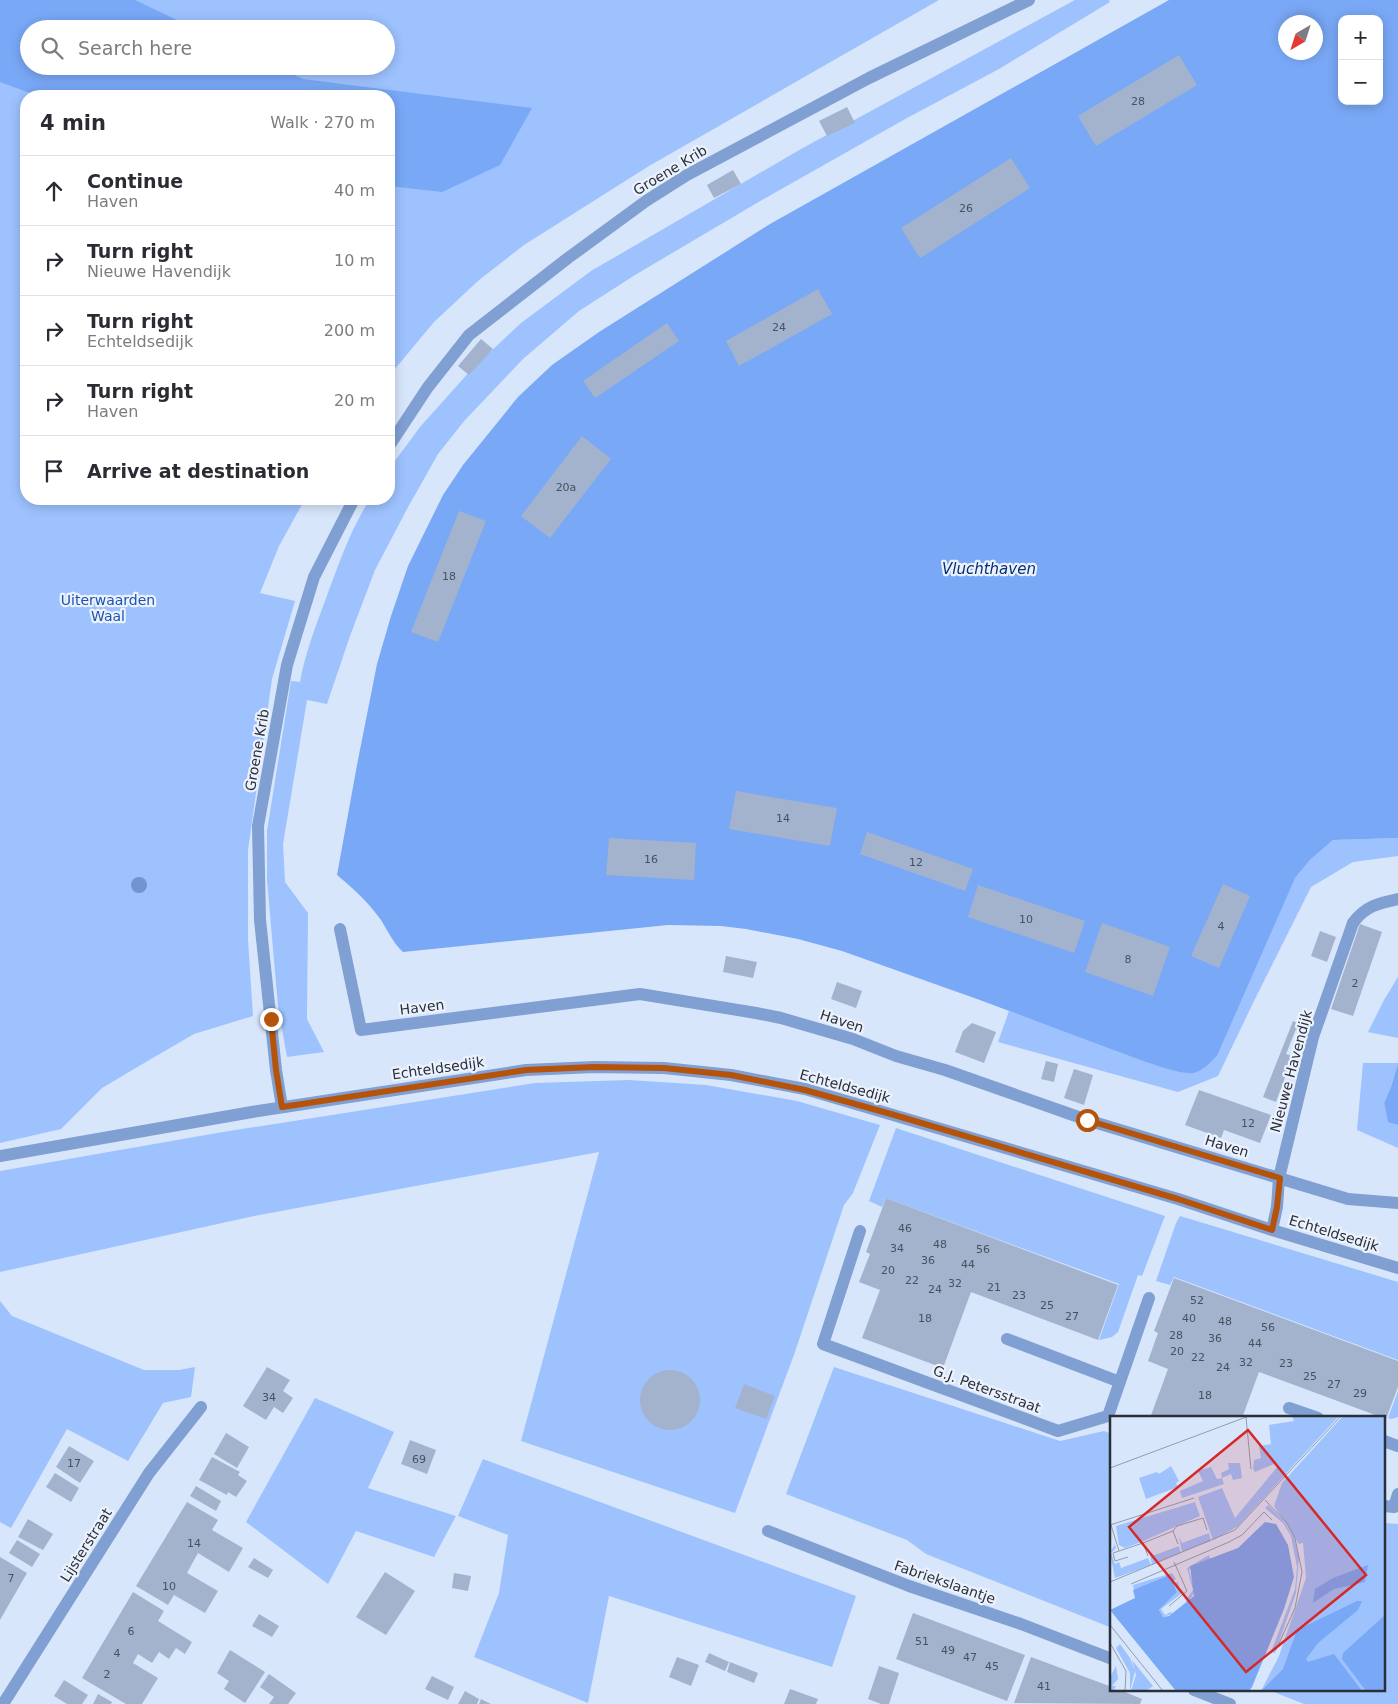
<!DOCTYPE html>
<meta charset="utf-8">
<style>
:root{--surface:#fff;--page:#f2f2f3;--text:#2b2b33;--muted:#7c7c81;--line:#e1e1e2}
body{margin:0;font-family:"DejaVu Sans",sans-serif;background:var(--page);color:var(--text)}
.controls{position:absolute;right:15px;top:15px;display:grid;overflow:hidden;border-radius:10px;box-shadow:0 2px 12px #0003}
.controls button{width:45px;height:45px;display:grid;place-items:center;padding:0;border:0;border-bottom:1px solid var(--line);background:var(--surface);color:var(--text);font:25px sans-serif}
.compass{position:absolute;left:1278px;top:15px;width:45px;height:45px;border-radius:50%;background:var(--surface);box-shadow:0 2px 12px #0003;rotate:219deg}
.stop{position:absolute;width:15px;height:15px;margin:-11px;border:4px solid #b45309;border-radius:50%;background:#fff}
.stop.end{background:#b45309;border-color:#fff;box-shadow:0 1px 5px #0008}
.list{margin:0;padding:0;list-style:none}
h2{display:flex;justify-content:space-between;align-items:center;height:65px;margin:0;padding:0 20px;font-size:21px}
h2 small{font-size:16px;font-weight:400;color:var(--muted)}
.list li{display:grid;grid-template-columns:32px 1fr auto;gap:15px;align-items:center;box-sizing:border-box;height:70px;padding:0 20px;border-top:1px solid var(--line)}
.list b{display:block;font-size:19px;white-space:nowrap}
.list p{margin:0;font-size:16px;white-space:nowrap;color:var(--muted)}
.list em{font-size:16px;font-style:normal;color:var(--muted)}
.icon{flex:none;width:28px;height:28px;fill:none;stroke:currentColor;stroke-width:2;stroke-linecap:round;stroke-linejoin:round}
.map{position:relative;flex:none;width:1398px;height:1704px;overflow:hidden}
.search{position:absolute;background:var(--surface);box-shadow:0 2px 12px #0003;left:20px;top:20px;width:375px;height:55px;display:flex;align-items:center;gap:12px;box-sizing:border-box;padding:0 18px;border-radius:28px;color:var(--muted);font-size:19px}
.panel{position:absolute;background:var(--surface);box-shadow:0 2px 12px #0003;left:20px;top:90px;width:375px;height:415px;border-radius:20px}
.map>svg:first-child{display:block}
.green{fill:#9dc2fe;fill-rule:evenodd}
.water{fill:#79a8f6;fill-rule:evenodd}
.building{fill:#a3b3cd}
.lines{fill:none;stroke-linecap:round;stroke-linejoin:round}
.service{stroke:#809fd2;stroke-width:12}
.minor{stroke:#809fd2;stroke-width:12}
.tree{fill:#7095d0}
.route{stroke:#b45309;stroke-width:6}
.labels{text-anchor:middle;stroke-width:4.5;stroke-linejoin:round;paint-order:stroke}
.number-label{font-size:11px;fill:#48515f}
.street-label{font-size:14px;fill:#29303a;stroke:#ecf2fd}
.park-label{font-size:14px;fill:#1b53ac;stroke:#ecf2fd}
.water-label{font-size:15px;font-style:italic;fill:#063073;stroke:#ecf2fd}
.inset-road{fill:none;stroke:#929dae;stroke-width:1}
.view{fill:#d62828;fill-opacity:0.15;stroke:#d62828;stroke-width:2.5}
.inset-edge{fill:none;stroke:#29303a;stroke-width:2.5}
</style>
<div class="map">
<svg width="1398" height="1704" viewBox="0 0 1398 1704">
<rect width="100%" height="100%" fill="#d8e6fb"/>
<!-- green -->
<path class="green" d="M0,0H939L649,166L524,245L479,280L434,322L389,376V96H26V499H305L279,546L260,593L295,601L272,679L248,850V940L253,1016L194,1034L151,1059L102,1088L61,1129L0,1143ZM29,29H386V66H29Z
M1075,0H1109L1110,2L999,69L907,118L762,200L635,275L579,311L523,359L465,420L438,454L407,509L375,570L350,636L327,704L307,700L283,844L285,882L308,913L307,1019L324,1052L287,1057L278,1006L267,880V831L291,681L300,682C305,654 315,628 325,601C338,566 350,530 370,499H389V469L420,427L471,370L521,323L591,271L801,149Z
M1398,838V856L1353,862L1311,887L1254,1001L1218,1076L1178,1092L998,1042L1009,1011L1169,1069L1218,1054L1294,879L1310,860L1333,840Z
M1398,977V1038L1368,1032L1384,1000Z
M1363,1063H1398L1391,1087L1384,1103L1388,1121L1398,1125V1148L1357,1130Z
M629,1080L706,1085L797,1101L880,1125L853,1193L844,1205L795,1352L735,1513L521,1441L599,1152L254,1216L0,1272V1171L217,1133L535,1083Z
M896,1128L1165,1216L1142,1276L1138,1275L1118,1332L1112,1337L1099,1340L1119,1284L886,1198L882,1207L869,1201Z
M1180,1216L1398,1282V1360L1174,1277L1170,1285L1156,1281L1176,1223Z
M0,1301L12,1316L144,1370H179L195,1367L191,1397L163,1403L128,1461L67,1429L11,1528L0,1522Z
M834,1367L1060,1441L1104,1431L1112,1434V1628L926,1554L907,1540L786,1494Z
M1398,1391V1417L1391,1419L1388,1418Z
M315,1398L394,1432L368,1488L456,1516L434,1557L356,1531L328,1584L246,1522Z
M483,1459L856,1596L832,1667L609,1596L588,1703L474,1657L499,1593L508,1535L458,1516Z
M1384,1523L1398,1524V1704H1304L1269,1690H1384Z"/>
<!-- water -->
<path class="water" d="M0,0H135L196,29H29V66H276L303,79L532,108L500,165L442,192L389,186V96H38L0,82Z
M1169,0H1398V838L1333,840L1310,860L1295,878L1218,1054C1212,1061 1203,1071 1193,1073C1180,1074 1159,1066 1146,1062L977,999L842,951L798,939L746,929L721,926L668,925L403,952C393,943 388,931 381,920C368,902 354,889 337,875L357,765L377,664L391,616L408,566L443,495L463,465L518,397L552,365L599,332L770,224ZM1342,19H1379V101H1342ZM1286,22H1316V52H1286Z
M1398,1063V1125L1388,1122L1384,1103L1391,1087Z"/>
<!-- building -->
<path class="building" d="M1179,55L1197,85L1096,146L1078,116Z
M847,107L855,123L827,136L819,121Z
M1011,158L1030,188L920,258L901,228Z
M733,170L741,184L714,198L707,185Z
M818,289L832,314L739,366L726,341Z
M667,323L679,341L595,398L583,381Z
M481,339L493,349L469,375L458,366Z
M582,436L611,459L550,538L521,516Z
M367,499H381L377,505Z
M459,511L486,521L438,642L411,632Z
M736,791L837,808L830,846L729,829Z
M867,832L973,869L965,891L860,854Z
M609,838L696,843L694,880L606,875Z
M1223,884L1250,896L1219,968L1191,956Z
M978,885L1085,921L1074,953L968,917Z
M1102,923L1170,947L1153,996L1085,972Z
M1360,924L1382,932L1353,1016L1331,1009Z
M1320,931L1336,937L1327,962L1311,956Z
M726,956L757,962L753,978L723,972Z
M837,982L862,991L856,1008L831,999Z
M1293,1021L1304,1026L1302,1032L1296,1029L1286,1054L1293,1056L1276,1102L1263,1097Z
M972,1023L996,1032L984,1063L955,1052L963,1031Z
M1046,1061L1058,1064L1054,1082L1041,1079Z
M1074,1069L1093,1075L1084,1105L1064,1098Z
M1199,1090L1271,1115L1260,1143L1224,1130L1221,1138L1185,1125Z
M886,1198L1118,1285L1098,1340L971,1292L943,1368L862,1338L880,1290L859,1282L870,1254L866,1252Z
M1174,1278L1398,1361V1387L1386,1419L1259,1372L1242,1418H1150L1168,1369L1148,1361L1158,1333L1154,1331Z
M267,1367L290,1380L283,1391L293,1398L283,1413L274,1407L266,1420L243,1406Z
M640 1400a30 30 0 1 1 60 0a30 30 0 1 1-60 0Z
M744,1384L775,1396L766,1419L735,1408Z
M226,1433L249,1447L237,1468L214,1454Z
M410,1440L436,1450L427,1474L401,1464Z
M69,1446L94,1461L80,1483L56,1467Z
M212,1457L240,1472L238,1475L247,1481L236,1497L228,1492L227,1495L199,1480Z
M55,1473L79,1488L71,1502L46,1487Z
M196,1486L221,1501L216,1511L190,1496Z
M187,1502L218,1520L212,1530L243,1548L229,1572L198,1553L193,1562L187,1573L218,1591L205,1613L174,1595L168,1605L136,1586Z
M28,1519L53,1534L43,1550L18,1537Z
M17,1540L40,1554L32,1567L9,1553Z
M0,1557L27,1573L0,1620Z
M254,1558L273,1570L268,1578L248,1567Z
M385,1572L415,1591L386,1635L356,1617Z
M454,1573L471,1576L468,1591L452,1588Z
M133,1592L164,1611L158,1621L192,1642L185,1654L176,1648L169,1659L159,1652L152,1663L138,1654L133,1663L158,1678L142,1704H126L82,1678Z
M913,1613L1025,1655L1007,1701L896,1659Z
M259,1614L279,1626L272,1637L252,1626Z
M230,1650L265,1672L245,1703L224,1689L229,1681L217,1673Z
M709,1653L729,1662L725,1671L705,1662Z
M677,1657L699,1665L691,1686L669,1677Z
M1031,1657L1112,1687V1690H1120L1142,1699L1140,1704L1014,1703Z
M730,1662L758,1673L754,1683L727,1672Z
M879,1666L899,1673L889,1704H881L868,1699Z
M269,1674L296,1693L288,1704H269L274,1697L260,1687Z
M432,1676L454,1687L448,1700L425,1689Z
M64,1680L88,1695L82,1704H67L54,1696Z
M790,1689L818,1699L816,1704H784Z
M465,1691L479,1699L477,1704H458Z
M98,1694L112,1702L111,1704H93Z
M481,1699L491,1704H479Z"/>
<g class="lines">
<!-- service -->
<path class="service" d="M1353,923C1365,906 1379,903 1398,899"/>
<!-- minor -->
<path class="minor" d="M389,446L428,387L469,335L568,258L646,201L687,175L869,78L1029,0
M340,929L361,1030L640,994L756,1013L781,1018L853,1039L896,1056L945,1070L1087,1120L1348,1199L1398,1203
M282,1107L276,1070L260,920L258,826L287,665L314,577L354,499
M0,1156L252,1112L526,1070L594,1067L664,1068L731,1075L805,1089L1178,1199L1272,1230L1398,1268
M1272,1230L1277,1207L1279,1178L1313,1037L1353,923
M860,1231L823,1344L1058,1431L1108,1416L1149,1298
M1007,1339L1120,1382
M1289,1408L1318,1418
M1384,1441L1398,1446
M1384,1506L1394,1507L1398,1494
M768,1531L909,1586L1021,1624L1112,1659
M1194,1690L1230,1704
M3,1704L149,1473L201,1407"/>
</g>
<!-- trees -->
<circle class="tree" cx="139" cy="885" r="8"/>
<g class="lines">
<!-- route -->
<path class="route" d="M271,1019L276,1070L282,1107L526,1070L594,1067L664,1068L731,1075L805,1090L891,1114L1178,1199L1272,1230L1277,1207L1280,1178L1087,1120"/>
</g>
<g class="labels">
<!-- number labels -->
<g class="number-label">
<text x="1138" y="105">28</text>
<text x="966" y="212">26</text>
<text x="779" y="331">24</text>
<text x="566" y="491">20a</text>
<text x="449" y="580">18</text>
<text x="783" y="822">14</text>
<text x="651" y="863">16</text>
<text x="916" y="866">12</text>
<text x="1026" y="923">10</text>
<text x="1221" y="930">4</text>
<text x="1128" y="963">8</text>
<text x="1355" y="987">2</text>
<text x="1248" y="1127">12</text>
<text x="905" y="1232">46</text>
<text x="940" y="1248">48</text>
<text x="897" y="1252">34</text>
<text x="983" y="1253">56</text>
<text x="928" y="1264">36</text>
<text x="968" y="1268">44</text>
<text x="888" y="1274">20</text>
<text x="912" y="1284">22</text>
<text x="955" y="1287">32</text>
<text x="994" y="1291">21</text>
<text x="935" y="1293">24</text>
<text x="1019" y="1299">23</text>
<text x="1197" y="1304">52</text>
<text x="1047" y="1309">25</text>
<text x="1072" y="1320">27</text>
<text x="925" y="1322">18</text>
<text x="1189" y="1322">40</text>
<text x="1225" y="1325">48</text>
<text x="1268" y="1331">56</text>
<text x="1176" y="1339">28</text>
<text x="1215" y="1342">36</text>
<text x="1255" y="1347">44</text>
<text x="1177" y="1355">20</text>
<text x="1198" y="1361">22</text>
<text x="1246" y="1366">32</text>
<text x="1286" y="1367">23</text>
<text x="1223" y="1371">24</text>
<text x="1310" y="1380">25</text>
<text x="1334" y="1388">27</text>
<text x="1360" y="1397">29</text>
<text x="1205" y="1399">18</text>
<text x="269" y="1401">34</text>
<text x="419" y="1463">69</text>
<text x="74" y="1467">17</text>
<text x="194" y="1547">14</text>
<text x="11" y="1582">7</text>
<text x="169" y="1590">10</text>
<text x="131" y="1635">6</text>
<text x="922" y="1645">51</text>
<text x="948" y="1654">49</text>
<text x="117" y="1657">4</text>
<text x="970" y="1661">47</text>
<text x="992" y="1670">45</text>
<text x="107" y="1678">2</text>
<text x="1044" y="1690">41</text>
</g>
<!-- street labels -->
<g class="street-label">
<text transform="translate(670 170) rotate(-31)" y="5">Groene Krib</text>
<text transform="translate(257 750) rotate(-80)" y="5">Groene Krib</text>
<text transform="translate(422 1007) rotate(-7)" y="5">Haven</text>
<text transform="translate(842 1021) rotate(18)" y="5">Haven</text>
<text transform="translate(438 1068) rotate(-8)" y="5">Echteldsedijk</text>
<text transform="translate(1291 1071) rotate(-75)" y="5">Nieuwe Havendijk</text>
<text transform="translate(845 1086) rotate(15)" y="5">Echteldsedijk</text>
<text transform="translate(1227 1146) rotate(17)" y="5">Haven</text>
<text transform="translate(1334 1233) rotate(17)" y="5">Echteldsedijk</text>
<text transform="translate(987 1389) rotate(20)" y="5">G.J. Petersstraat</text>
<text transform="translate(86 1545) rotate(-58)" y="5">Lijsterstraat</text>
<text transform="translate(945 1582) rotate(19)" y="5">Fabriekslaantje</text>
</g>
<!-- park labels -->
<g class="park-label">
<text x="108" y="605">Uiterwaarden<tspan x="108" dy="16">Waal</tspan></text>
</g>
<!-- water labels -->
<g class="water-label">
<text x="989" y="574">Vluchthaven</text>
</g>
</g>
<!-- overview -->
<g transform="translate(1110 1416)">
<rect width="275" height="275" fill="#d8e6fb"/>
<path d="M182,0H229L127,111L103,124L88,81L112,72L125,102L168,50L164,48L145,56L143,53L144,44L151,42L149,30L161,28L159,9L184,5ZM233,0H275V275H151L169,240L196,162L193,127L189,128L164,90L172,67ZM118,47H130L132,62L123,64L121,58L112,62L114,68L72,82L70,75L93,65L88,55L101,51L107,63L112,62L111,57L119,53ZM61,50L69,65L66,67L68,71L36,83L29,62L47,56L49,58ZM85,86L90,100L31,126L15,132L9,129L6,110ZM158,89L172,103L184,121L189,141L186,177L165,237L161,236L185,173L187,151L181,120L173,107L155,92ZM0,113L6,132L1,137L5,148L9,146L11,152L38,142L41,149L5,162L0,137L5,128ZM99,117L101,125L72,136L69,121L72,127ZM69,130L71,137L42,149L39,134L42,140ZM99,139L100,143L85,148L79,154L85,176L77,187L76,184L83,174L77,152ZM62,157L66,163L63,165L60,160L24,174L23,169ZM68,166L71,178L51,193L55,199L61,196L62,198L53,201L49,194L67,176L64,167ZM10,228L20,242L25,255L20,275V257L6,232ZM22,244L43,270L36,275H21L26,259ZM6,250L8,263L2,270H6L3,275H0V261Z" fill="#9dc2fe"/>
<path d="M155,106L166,108L178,129L184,161L174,193L142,271L139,275H66L0,194L25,182L23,174L60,159L67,176L49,194L53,201L59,200L84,180L80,150L128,132ZM258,149L255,166L224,173L203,187L205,173L223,162ZM247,185H252L248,194L208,227L196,243L198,246L224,238L252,275H151L173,253L187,214ZM275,199V275H256L232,243L233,237Z" fill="#79a8f6"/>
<path class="inset-road" d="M136,1L141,53M0,52L139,0M155,84L177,107L185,122L192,156L185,192L166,234M0,109L84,82M1,109L9,135M68,128L63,115L67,110L93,102L97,114M38,140L33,127L63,115M18,141L5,145L3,137L33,127M0,166L125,114L231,0M21,168L119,126L132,119L154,96L162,104M59,190L77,175L64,146M0,209L53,275M0,227L16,255L15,275"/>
<path class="view" d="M138,14L256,159L136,256L19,111Z"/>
<rect width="275" height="275" class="inset-edge"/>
</g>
</svg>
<div class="controls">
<button>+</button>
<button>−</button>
</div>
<svg class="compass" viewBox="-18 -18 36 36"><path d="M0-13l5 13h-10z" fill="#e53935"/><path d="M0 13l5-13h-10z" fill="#7c7c81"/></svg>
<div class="stop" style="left:1087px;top:1120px"></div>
<div class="stop end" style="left:271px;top:1019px"></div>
<div class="search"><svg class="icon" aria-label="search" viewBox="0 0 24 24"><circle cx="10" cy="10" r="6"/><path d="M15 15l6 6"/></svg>Search here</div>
<section class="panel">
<h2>4 min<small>Walk · 270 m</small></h2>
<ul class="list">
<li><svg class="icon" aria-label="ahead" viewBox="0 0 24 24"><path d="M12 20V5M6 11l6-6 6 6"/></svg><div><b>Continue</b><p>Haven</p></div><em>40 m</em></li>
<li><svg class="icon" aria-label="right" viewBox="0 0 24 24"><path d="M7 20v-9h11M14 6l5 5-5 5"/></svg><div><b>Turn right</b><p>Nieuwe Havendijk</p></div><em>10 m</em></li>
<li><svg class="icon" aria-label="right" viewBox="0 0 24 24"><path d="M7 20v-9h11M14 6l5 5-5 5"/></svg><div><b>Turn right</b><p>Echteldsedijk</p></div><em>200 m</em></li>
<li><svg class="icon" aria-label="right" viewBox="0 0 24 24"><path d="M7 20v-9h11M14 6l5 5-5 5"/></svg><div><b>Turn right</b><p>Haven</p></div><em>20 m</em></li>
<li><svg class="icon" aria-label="arrive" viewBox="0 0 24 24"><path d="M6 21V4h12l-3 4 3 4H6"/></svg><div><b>Arrive at destination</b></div></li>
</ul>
</section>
</div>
